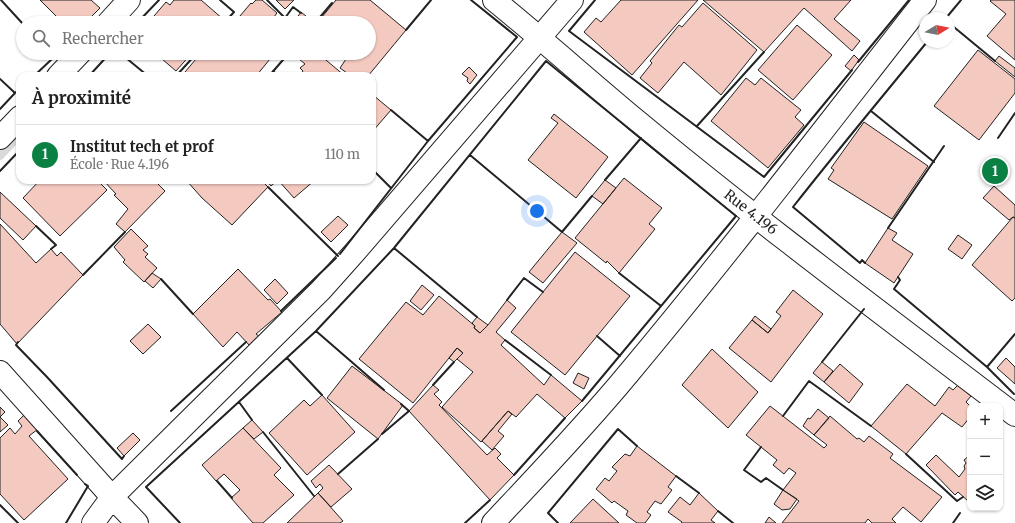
<!DOCTYPE html>
<html lang="fr">
<meta charset="utf-8">
<style>
:root{--surface:#fff;--page:#f6f6f6;--text:#222;--muted:#767676;--line:#e0e0e0;--accent:#0b8043}
body{margin:0;font-family:Merriweather,serif;background:var(--page);color:var(--text)}
.controls{position:absolute;right:12px;bottom:12px;display:grid;overflow:hidden;border-radius:8px;box-shadow:0 1px 3px #0004}
.controls button{width:36px;height:36px;display:grid;place-items:center;padding:0;border:0;border-bottom:1px solid var(--line);background:var(--surface);color:var(--text);font:20px sans-serif}
.compass{position:absolute;left:919px;top:12px;width:36px;height:36px;border-radius:50%;background:var(--surface);box-shadow:0 1px 3px #0004;rotate:80deg}
.you{position:absolute;left:537px;top:211px;width:14px;height:14px;margin:-10px;border:3px solid #fff;border-radius:50%;background:#1a73e8;box-shadow:0 0 0 6px #1a73e833}
.badge{display:grid;place-items:center;width:26px;height:26px;border-radius:50%;background:var(--accent);color:#fff;font-size:13px;font-weight:700}
.pin{position:absolute;translate:-50% -50%;border:2px solid #fff;box-shadow:0 1px 4px #0006}
.list{margin:0;padding:0;list-style:none}
h2{display:flex;justify-content:space-between;align-items:center;height:52px;margin:0;padding:0 16px;font-size:17px}
h2 small{font-size:13px;font-weight:400;color:var(--muted)}
.list li{display:grid;grid-template-columns:26px 1fr auto;gap:12px;align-items:center;box-sizing:border-box;height:60px;padding:0 16px;border-top:1px solid var(--line)}
.list b{display:block;font-size:15px;white-space:nowrap}
.list p{margin:0;font-size:13px;white-space:nowrap;color:var(--muted)}
.list em{font-size:13px;font-style:normal;color:var(--muted)}
.icon{flex:none;width:22px;height:22px;fill:none;stroke:currentColor;stroke-width:2;stroke-linecap:round;stroke-linejoin:round}
.map{position:relative;flex:none;width:1015px;height:523px;overflow:hidden}
.search{position:absolute;background:var(--surface);box-shadow:0 1px 3px #0004;left:16px;top:16px;width:360px;height:44px;display:flex;align-items:center;gap:10px;box-sizing:border-box;padding:0 14px;border-radius:22px;color:var(--muted);font-size:15px}
.panel{position:absolute;background:var(--surface);box-shadow:0 1px 3px #0004;left:16px;top:72px;width:360px;height:112px;border-radius:12px}
.map>svg:first-child{display:block}
.lines{fill:none;stroke-linecap:round;stroke-linejoin:round}
.stream{stroke:#d9d9d9;stroke-width:8}
.building{fill:#f3c9c0;stroke:#222}
.minor-casing{stroke:#222;stroke-width:24}
.minor{stroke:#fff;stroke-width:22}
.wall{stroke:#222;stroke-width:2}
.labels{text-anchor:middle;stroke-width:3;stroke-linejoin:round;paint-order:stroke}
.street-label{font-size:14px;fill:#222;stroke:#fff}
</style>
<div class="map">
<svg width="1015" height="523" viewBox="0 0 1015 523">
<rect width="100%" height="100%" fill="#fff"/>
<g class="lines">
<!-- stream -->
<path class="stream" d="M0,156L20,135"/>
</g>
<!-- building -->
<path class="building" d="M40,0H91L100,8L85,23H63Z
M174,0H201L223,19L220,23H148L166,2L170,5Z
M256,0H262L277,13L271,21L273,23H234L251,3L252,4Z
M276,0H294L285,9Z
M336,0H370L406,30L368,76H351L340,68L346,59L338,53H369V23H317Z
M621,0H698L632,75L584,32L596,18L601,22Z
M703,0H851L834,19L860,41L852,51L804,8L764,52Z
M991,0H1015V60L987,36L1006,14L990,1Z
M703,3L757,50L721,95L684,62L658,93L640,78L652,63L650,61L679,25L682,27Z
M301,12L312,21L310,23H293Z
M797,25L832,55L793,100L758,70Z
M978,50L1015,79V93L979,140L934,106Z
M155,53H192L176,71Z
M201,53H215L217,54L218,53H275L256,76H190L185,72Z
M278,53H287L283,57Z
M304,53H323L320,55L345,76H299L303,71L300,68L305,64L299,59Z
M854,55L859,60L851,71L845,66Z
M999,56L1015,68V77L995,61Z
M469,67L477,75L470,84L467,81L468,78L462,74Z
M746,78L755,85L761,78L801,110L795,117L804,125L768,168L711,121Z
M373,95L391,110L372,132V96Z
M554,114L608,157L576,198L528,160L558,123L551,118Z
M864,122L928,166L892,219L828,179L834,170L831,168Z
M624,178L662,208L649,224L655,229L619,273L607,261L606,263L575,238Z
M40,180H97L107,190L60,236L23,198Z
M103,180H154L165,191L125,232L116,224L128,209L114,195L116,194Z
M186,180H261L268,187L232,225L202,198Z
M266,180H315L294,198L278,180L271,186Z
M605,180L616,188L603,204L592,196Z
M994,186L1015,205V218L1013,217L1009,220L983,198Z
M0,192L36,226L23,240L0,218Z
M338,216L348,225L331,242L321,232Z
M1013,217L1015,218V298L1012,301L972,265Z
M0,224L36,263L51,249L57,256L61,252L83,275L17,344L0,324Z
M888,228L897,233L892,240L913,254L894,283L865,263Z
M131,229L148,246L143,250L148,254L145,257L157,268L144,282L123,262L125,260L114,247Z
M562,232L577,243L543,283L529,272Z
M958,235L972,245L962,259L948,249Z
M575,252L630,296L565,375L511,332Z
M238,269L268,300L270,299L282,312L256,334L260,337L250,346L237,332L223,347L193,314Z
M152,273L161,279L153,288L145,281Z
M275,279L288,293L277,304L264,290Z
M422,285L434,295L421,310L410,301Z
M793,290L823,314L771,382L729,348L752,320L768,333L781,316L776,312Z
M439,296L475,326L474,328L480,333L488,325L507,300L516,308L496,332L505,340L501,345L544,385L551,375L582,401L565,418L537,394L516,417L508,411L481,442L442,407L473,372L457,359L463,353L457,348L413,403L359,359L406,302L423,315Z
M755,316L771,329L768,333L752,320Z
M477,317L488,325L480,333L474,328L475,326L472,323Z
M148,324L161,337L143,354L130,341Z
M457,348L463,353L454,362L449,358Z
M712,349L758,392L728,428L682,385Z
M1006,358L1015,367V384L997,368Z
M822,362L833,371L824,382L813,373Z
M840,364L863,384L849,403L824,382Z
M352,366L403,405L378,439L327,398Z
M578,373L589,378L584,389L573,383Z
M907,384L935,406L949,387L953,390L958,385L971,396L966,402L970,406V417L962,427L942,413L906,454L871,426Z
M433,385L439,390L434,394L442,402L439,405L487,455L495,448L501,454L497,458L514,475L490,500L409,411Z
M322,395L355,432L307,475L269,433L304,400L310,406Z
M770,406L824,448L827,445L814,435L830,416L857,439L859,438L864,442L869,436L893,454L890,458L942,497L921,522L903,507L892,519L896,523H872L868,519L865,523H782L799,501L783,490L796,473L789,468L784,474L773,465L777,460L746,435Z
M0,407L5,412L0,417L8,425L0,432Z
M818,409L829,418L814,435L803,426L808,418L810,419Z
M508,411L512,414L498,431L504,436L492,450L482,441Z
M25,414L38,429L29,436L68,479L24,520L0,494V438L10,428L15,434L22,426L18,421Z
M252,420L263,432L254,439L243,428Z
M243,428L281,468L274,475L294,495L263,523H253L231,498L240,490L224,474L216,481L202,465Z
M133,433L140,440L124,456L117,448Z
M637,446L676,476L668,487L672,490L661,504L655,501L647,512L651,515L645,523H637L626,515L628,511L614,501L612,503L596,489L605,478L609,481L617,471L612,467L625,454L630,456Z
M936,455L959,477L965,469L964,466L966,463L964,460L970,455V502L968,501L958,492L955,495L926,465Z
M329,465L352,489L331,507L318,493L323,488L320,484L316,488L311,481Z
M783,490L797,499L790,509L782,510L774,504Z
M318,493L343,521L340,523H287Z
M699,493L718,511L711,520L715,523H681L682,522L668,512L680,497L690,505Z
M593,499L619,523H570Z
M769,517L776,523H765Z"/>
<g class="lines">
<!-- minor casing -->
<g class="minor-casing">
<path id="minor" d="M494,0C542,39 589,81 637,121C760,223 888,318 1015,415
M108,23L129,0
M58,76L80,53
M0,138L20,117
M0,372L112,497L137,523
M93,523L112,497L321,290L354,253L572,0
M493,523C539,474 585,426 628,374C730,252 827,125 925,0"/>
</g>
<!-- minor -->
<use href="#minor" class="minor"/>
<!-- wall -->
<path class="wall" d="M1,0L23,24
M220,0L234,12L224,23
M267,0L285,18L293,7L301,13
M595,0L569,31L764,177L852,70
M946,18L961,0
M137,23L159,0
M315,23L332,3
M949,23L995,61
M406,30L431,0
M120,53L148,76
M858,62L909,0
M273,71L278,76
M34,76L53,58L48,53
M89,76L110,53
M176,76L197,53
M269,76L289,53
M0,79L15,93L0,109
M15,93L20,89
M391,110L428,141
M871,111L934,162
M697,126L764,52
M998,138L1015,113
M470,155L562,232L592,196
M372,169L391,188
M0,171L20,150
M605,180L641,138
M268,187L338,256
M36,226L56,245L51,249
M888,228L944,146
M394,248L477,317
M340,254L428,141L517,37L471,0
M865,263L862,260L860,263L793,207C837,151 882,97 927,42
M619,273L661,306
M83,275L125,232
M898,277L900,280L894,289L987,367L1014,394
M161,279L193,314
M507,300L524,278L543,292
M281,311L336,258
M316,331L384,390
M597,336L620,356
M505,340L551,375
M18,342L16,345L47,377L122,459L124,456
M287,358L322,395
M822,362L864,309
M987,367L1015,334
M433,385L454,362
M239,402L252,420
M171,411L246,342
M783,416L809,381L871,426
M37,431L77,475
M263,432L314,496
M382,434L409,411L401,404
M761,447L744,470L761,482L766,478L783,490
M906,454L957,501L963,497
M338,474L378,439
M514,475L565,418
M676,476L699,493
M217,481L232,498
M0,505L18,523
M718,511L733,523
M66,523L88,486L85,484
M180,523L146,487L316,331L394,248L546,61L736,216L582,401
M465,523L490,500
M558,523L548,513L618,429L637,446
M953,523L960,513"/>
</g>
<g class="labels">
<!-- street labels -->
<g class="street-label">
<text transform="translate(751 212) rotate(38)" y="5">Rue 4.196</text>
</g>
</g>
</svg>
<div class="controls">
<button>+</button>
<button>−</button>
<button><svg class="icon" aria-label="layers" viewBox="0 0 24 24"><path d="M12 4l9 5-9 5-9-5zM3 14l9 5 9-5"/></svg></button>
</div>
<svg class="compass" viewBox="-18 -18 36 36"><path d="M0-13l5 13h-10z" fill="#e53935"/><path d="M0 13l5-13h-10z" fill="#767676"/></svg>
<div class="you"></div>
<div class="pin badge" style="left:995px;top:171px">1</div>
<div class="search"><svg class="icon" aria-label="search" viewBox="0 0 24 24"><circle cx="10" cy="10" r="6"/><path d="M15 15l6 6"/></svg>Rechercher</div>
<section class="panel">
<h2>À proximité<small></small></h2>
<ul class="list">
<li><span class="badge">1</span><div><b>Institut tech et prof</b><p>École · Rue 4.196</p></div><em>110 m</em></li>
</ul>
</section>
</div>
